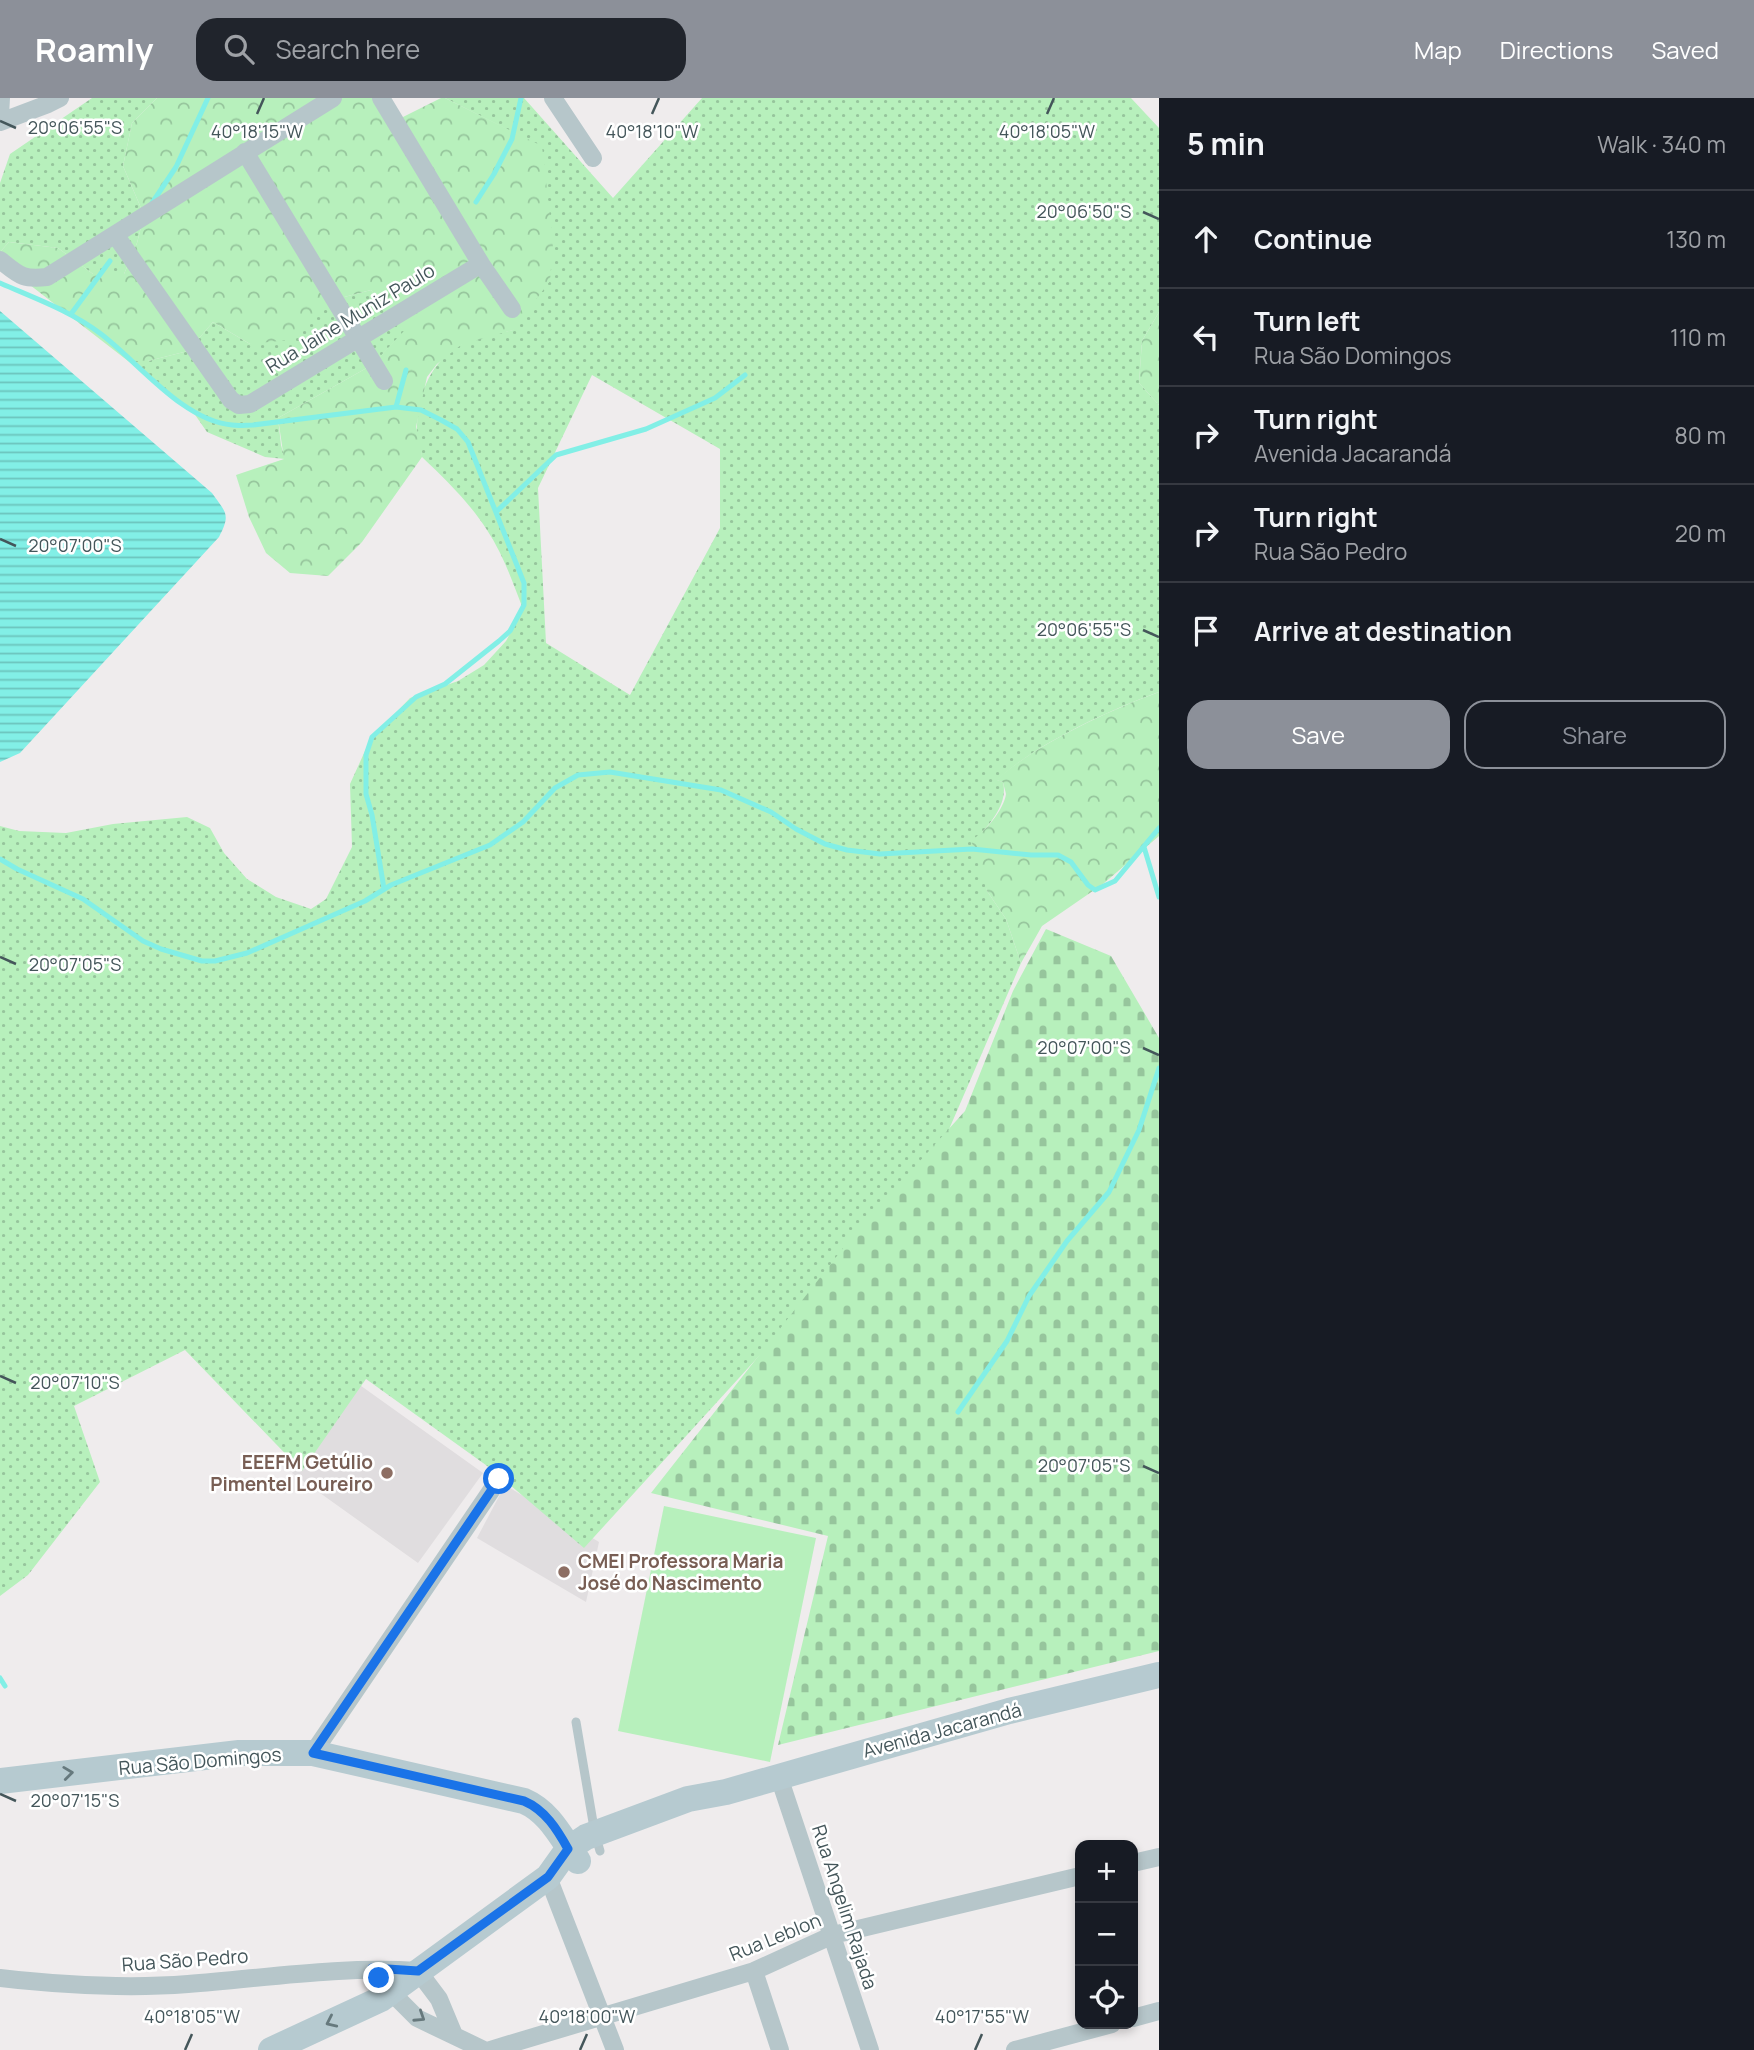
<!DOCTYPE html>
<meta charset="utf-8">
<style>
:root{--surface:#171b24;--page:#20242c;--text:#f1f3f6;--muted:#9ea1a6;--line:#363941;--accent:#8c9099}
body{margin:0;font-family:Manrope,sans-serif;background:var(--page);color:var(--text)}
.controls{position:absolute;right:21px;bottom:21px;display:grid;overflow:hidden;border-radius:14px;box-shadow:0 4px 10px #0003}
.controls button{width:63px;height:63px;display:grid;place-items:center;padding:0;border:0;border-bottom:2px solid var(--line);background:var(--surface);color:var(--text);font:35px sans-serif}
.stop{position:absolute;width:21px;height:21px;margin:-16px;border:5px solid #1a73e8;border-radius:50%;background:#fff}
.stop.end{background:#1a73e8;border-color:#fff;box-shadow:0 2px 7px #0008}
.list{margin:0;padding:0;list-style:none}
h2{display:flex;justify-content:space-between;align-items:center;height:91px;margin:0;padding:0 28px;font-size:30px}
h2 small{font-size:23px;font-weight:400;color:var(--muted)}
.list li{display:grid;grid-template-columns:46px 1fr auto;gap:21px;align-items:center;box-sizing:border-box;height:98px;padding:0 28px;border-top:2px solid var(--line)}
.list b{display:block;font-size:26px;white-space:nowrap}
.list p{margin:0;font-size:23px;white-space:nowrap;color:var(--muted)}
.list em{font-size:23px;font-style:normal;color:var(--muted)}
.actions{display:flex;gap:14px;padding:21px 28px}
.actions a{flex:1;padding:16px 0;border:2px solid var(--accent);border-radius:21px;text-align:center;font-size:24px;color:var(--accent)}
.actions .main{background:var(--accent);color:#fff}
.icon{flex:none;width:38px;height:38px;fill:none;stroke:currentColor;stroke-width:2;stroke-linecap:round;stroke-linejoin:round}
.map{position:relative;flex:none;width:1159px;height:1952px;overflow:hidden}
header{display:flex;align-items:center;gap:42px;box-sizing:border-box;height:98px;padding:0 35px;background:var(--accent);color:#fff}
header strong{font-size:33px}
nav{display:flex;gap:38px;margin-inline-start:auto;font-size:24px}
.search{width:490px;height:63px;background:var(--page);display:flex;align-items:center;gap:18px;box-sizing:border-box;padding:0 24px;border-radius:21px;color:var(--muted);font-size:26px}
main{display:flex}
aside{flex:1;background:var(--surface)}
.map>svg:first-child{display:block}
.education{fill:#e0dddf}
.grass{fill:url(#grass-dots);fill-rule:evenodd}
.forest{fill:url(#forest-crowns)}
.cemetery{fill:url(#cemetery-stones)}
.pitch{fill:#b7f0bc}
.water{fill:url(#water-rules)}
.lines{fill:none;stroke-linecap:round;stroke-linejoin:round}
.stream{stroke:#82efe6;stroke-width:5}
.lane{stroke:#b6c6ca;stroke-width:9}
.street{stroke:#b6c6ca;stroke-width:18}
.secondary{stroke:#b6cad0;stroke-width:26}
.oneway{stroke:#66797d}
.oneway2{stroke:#66787c}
.route{stroke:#1a73e8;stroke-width:9}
.ticks{fill:none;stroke:#44565a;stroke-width:2.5}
.education-dot{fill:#8d6e63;stroke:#fff;stroke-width:2.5}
.labels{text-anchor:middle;stroke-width:5;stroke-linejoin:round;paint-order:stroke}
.street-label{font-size:19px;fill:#44565a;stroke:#fff}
.education-label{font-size:19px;font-weight:bold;fill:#785e54;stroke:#fff;text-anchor:end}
.ticks-label{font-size:18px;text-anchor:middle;fill:#44565a;stroke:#fff;stroke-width:5;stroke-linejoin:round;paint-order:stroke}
</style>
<header>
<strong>Roamly</strong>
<div class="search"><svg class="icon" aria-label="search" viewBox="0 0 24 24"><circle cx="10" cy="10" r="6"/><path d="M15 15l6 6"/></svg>Search here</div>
<nav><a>Map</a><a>Directions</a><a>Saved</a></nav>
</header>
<main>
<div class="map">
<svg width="1159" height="1952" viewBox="0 0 1159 1952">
<defs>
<pattern id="grass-dots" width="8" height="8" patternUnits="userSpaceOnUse" patternTransform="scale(1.75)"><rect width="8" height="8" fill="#b7f0bc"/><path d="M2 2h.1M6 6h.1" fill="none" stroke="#96c59c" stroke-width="1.8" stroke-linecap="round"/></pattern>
<pattern id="forest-crowns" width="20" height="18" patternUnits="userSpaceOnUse" patternTransform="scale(1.75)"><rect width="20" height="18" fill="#b7f0bc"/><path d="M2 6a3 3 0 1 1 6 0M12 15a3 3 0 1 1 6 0" fill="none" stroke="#96c59c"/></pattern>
<pattern id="cemetery-stones" width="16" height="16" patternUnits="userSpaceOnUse" patternTransform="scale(1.75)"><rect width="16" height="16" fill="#b7f0bc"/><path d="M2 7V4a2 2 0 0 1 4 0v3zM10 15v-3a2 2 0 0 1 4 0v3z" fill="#96c59c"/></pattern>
<pattern id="water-rules" width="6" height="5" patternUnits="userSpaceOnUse" patternTransform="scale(1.75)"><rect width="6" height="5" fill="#82efe6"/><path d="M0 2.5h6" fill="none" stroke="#6cc4bd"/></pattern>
</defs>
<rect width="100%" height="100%" fill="#efeced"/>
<!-- education -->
<path class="education" d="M357,1285L483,1375L418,1465L292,1375Z
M505,1387L599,1444L586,1504L477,1440Z"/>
<!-- grass -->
<path class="grass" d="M92,0H157L132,25L123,68L144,117L137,145L124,176H93L58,150L9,144L0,154V85L10,56Z
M445,0H524L613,100L702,0H1131L1159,30V214L1142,243L1139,285L1159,307V594C1109,612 1036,646 997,682L1003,684C1008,705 992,723 979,738L987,793L1006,821L1021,865L934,1066L584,1450L490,1370L366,1281L302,1373L185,1252L74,1308L100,1384L28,1477L0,1498V728L19,733L66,735L113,726L187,719L210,730L224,755L247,781L276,799L311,811L326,801L352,749L350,686L370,642L410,600L458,583L484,567L506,543L523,511C513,485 503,456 487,432C469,404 446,382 422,359C421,349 416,336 417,327C419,294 431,264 460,247C474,239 497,236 513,232L542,49ZM592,277L720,351V430L630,597L546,545L538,390Z
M371,192L405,233L372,267L278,320L281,347L285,361L265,359L207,334L191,311L128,263H148L188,253L213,224L250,246L329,203Z"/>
<!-- forest -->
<path class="forest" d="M157,0H387L401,20L441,0H445L542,48L553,144L550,183L513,232L461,247L437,266L427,279L416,329L421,344L422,359L362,444L328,478L290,475L266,455L249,419L236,377L284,361L278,320L372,267L404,233L371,192L329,203L289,242L250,246L213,224L188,253L148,263H128L30,187L0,154L9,144L58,150L93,176H124L137,145L144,117L123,68L132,25Z
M1159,214V307L1139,285L1142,243Z
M1159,594V738L1103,786L1042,828L1021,865L1006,821L987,793L971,742C985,735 1004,711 1006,696C1006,695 1003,685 1003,684L996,682C1037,646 1107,613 1159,594Z"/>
<!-- cemetery -->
<path class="cemetery" d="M1046,831L1111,858L1159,940V1553L778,1647L828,1438L651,1395L855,1135L965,1013L1013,893Z"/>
<!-- pitch -->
<path class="pitch" d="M664,1408L816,1440L770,1664L618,1633Z"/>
<!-- water -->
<path class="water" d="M0,213L212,395C226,415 231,416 219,439L20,655L0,664Z"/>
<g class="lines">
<!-- stream -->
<path class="stream" d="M476,104L494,76L512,41L521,0
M152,105L176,69L208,0
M0,185C34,200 71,213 101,236C138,264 183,323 232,327C239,328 246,327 253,327L396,309L421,312L441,322L457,331L468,344L524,485V507L510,533L499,543L445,586L416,599L372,639L366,657V696L372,717L384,791
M71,216L110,163
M396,309L406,272
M496,414L556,357L646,331L715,300L745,277
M1144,749L1159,799
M0,761L17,771L83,801L143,843L161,851L202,863H215L247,855L365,803L391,787L490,747L523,724L555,690L578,677L610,674L721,692L771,714L796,731L825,746L847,752L880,756L972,751L1031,757H1058L1071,764L1088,787L1095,792L1115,783L1159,730
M958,1314L1007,1243L1029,1198L1067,1143L1109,1094L1139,1032L1159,970
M0,1580L5,1588"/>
<!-- lane -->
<path class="lane" d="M576,1624L595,1736L600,1753"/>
<!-- street -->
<path class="street" d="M381,0L481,166L512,211
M553,0L593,60
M0,17L1,0
M0,24L48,6L60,0
M245,54L384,283
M116,138L231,302L239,307L250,306L481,166
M0,162C19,177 22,182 47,179L333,0
M313,1655L499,1381
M779,1679L870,1952
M1133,1765L1159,1759
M548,1779L615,1952
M754,1873L780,1952
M0,1880C62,1887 125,1891 188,1886C266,1880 340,1868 418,1873L439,1901L454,1937
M391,1894L417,1920L484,1952
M1133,1920L1159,1913
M490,1952L754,1873L833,1837L1080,1778
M1015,1952L1112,1926"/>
<!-- secondary -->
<path class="secondary" d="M0,1683L239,1655H313L524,1703C550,1714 562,1741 578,1763
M271,1952L381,1901L548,1779L568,1751L586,1739L688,1701L726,1694L1009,1613L1159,1577"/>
</g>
<!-- one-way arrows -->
<defs><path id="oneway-chevron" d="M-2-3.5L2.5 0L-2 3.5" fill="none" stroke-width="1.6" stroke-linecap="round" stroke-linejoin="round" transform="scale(1.75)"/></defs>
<g class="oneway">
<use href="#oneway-chevron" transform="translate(68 1675) rotate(-7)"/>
<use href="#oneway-chevron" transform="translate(331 1924) rotate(155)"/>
</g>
<use class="oneway2" href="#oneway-chevron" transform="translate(420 1919) rotate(33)"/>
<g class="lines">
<!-- route -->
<path class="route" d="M379,1880L372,1870L418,1873L548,1779L568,1751C557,1731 545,1712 524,1703L313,1655L499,1381"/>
</g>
<!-- ticks -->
<path class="ticks" d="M257,16L264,0M652,16L659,0M1047,16L1054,0M0,23L16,30M1143,114L1159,121M0,441L16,448M1143,532L1159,539M0,859L16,866M1143,950L1159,957M0,1278L16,1285M1143,1368L1159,1375M0,1696L16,1703M185,1952L192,1936M580,1952L587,1936M975,1952L982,1936"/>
<!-- markers -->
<g class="education-dot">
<circle cx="387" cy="1375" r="7"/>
<circle cx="564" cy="1474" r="7"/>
</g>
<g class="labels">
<!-- street labels -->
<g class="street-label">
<text transform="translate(350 220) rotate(-31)" y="7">Rua Jaine Muniz Paulo</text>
<text transform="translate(942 1632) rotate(-15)" y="7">Avenida Jacarandá</text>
<text transform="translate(200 1663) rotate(-5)" y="7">Rua São Domingos</text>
<text transform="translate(845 1809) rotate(72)" y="7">Rua Angelim Rajada</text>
<text transform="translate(775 1839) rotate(-22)" y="7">Rua Leblon</text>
<text transform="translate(185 1862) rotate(-4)" y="7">Rua São Pedro</text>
</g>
<!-- education labels -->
<g class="education-label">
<text x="373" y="1371">EEEFM Getúlio<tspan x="373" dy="22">Pimentel Loureiro</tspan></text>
<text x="578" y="1470" text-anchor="start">CMEI Professora Maria<tspan x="578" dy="22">José do Nascimento</tspan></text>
</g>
</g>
<g class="ticks-label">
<text x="75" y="36">20°06'55"S</text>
<text x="652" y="40">40°18'10"W</text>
<text x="257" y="40">40°18'15"W</text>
<text x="1047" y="40">40°18'05"W</text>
<text x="1084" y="120">20°06'50"S</text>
<text x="75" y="454">20°07'00"S</text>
<text x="1084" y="538">20°06'55"S</text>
<text x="75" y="873">20°07'05"S</text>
<text x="1084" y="956">20°07'00"S</text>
<text x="75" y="1291">20°07'10"S</text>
<text x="1084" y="1374">20°07'05"S</text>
<text x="75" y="1709">20°07'15"S</text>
<text x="192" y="1925">40°18'05"W</text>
<text x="587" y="1925">40°18'00"W</text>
<text x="982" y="1925">40°17'55"W</text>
</g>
</svg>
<div class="controls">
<button>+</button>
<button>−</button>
<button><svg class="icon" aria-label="locate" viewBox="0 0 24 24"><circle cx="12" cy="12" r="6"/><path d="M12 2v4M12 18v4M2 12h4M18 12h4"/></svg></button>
</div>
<div class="stop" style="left:499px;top:1381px"></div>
<div class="stop end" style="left:379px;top:1880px"></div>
</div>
<aside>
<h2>5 min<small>Walk · 340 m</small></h2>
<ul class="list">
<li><svg class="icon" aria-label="ahead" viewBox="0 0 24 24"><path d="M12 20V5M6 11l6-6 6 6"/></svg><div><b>Continue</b></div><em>130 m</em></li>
<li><svg class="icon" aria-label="left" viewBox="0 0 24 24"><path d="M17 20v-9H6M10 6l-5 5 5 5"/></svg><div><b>Turn left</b><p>Rua São Domingos</p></div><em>110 m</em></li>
<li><svg class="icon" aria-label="right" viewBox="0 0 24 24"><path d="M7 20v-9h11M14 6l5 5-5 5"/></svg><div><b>Turn right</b><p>Avenida Jacarandá</p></div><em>80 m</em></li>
<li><svg class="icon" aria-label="right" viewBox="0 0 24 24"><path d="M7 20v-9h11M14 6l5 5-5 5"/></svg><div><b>Turn right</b><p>Rua São Pedro</p></div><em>20 m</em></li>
<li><svg class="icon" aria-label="arrive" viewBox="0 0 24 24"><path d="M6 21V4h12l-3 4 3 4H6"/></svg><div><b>Arrive at destination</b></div></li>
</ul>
<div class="actions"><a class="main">Save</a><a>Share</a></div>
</aside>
</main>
